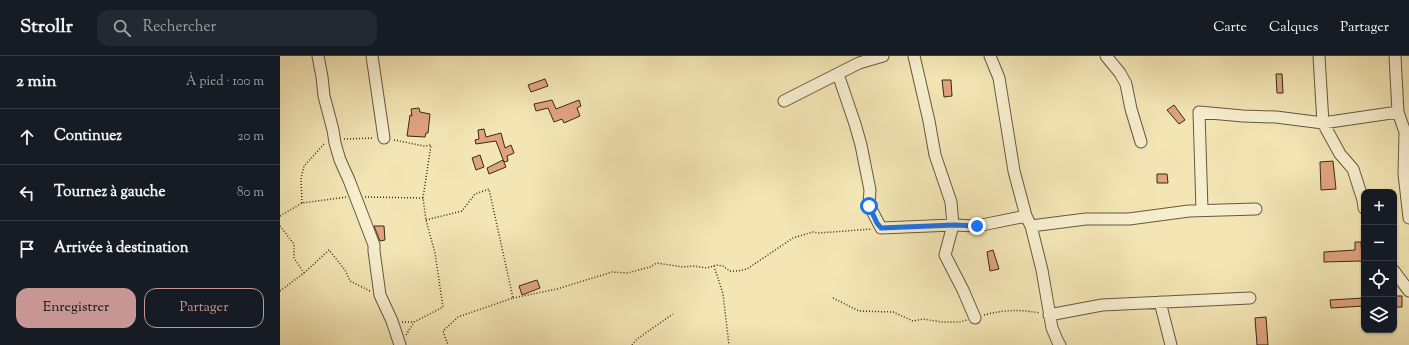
<!DOCTYPE html>
<html lang="fr">
<meta charset="utf-8">
<style>
:root{--surface:#171b24;--page:#242831;--text:#f1f3f6;--muted:#9ea1a6;--line:#363941;--accent:#c59692}
body{margin:0;font-family:"Sorts Mill Goudy",serif;background:var(--page);color:var(--text)}
.controls{position:absolute;right:12px;bottom:12px;display:grid;overflow:hidden;border-radius:8px;box-shadow:0 1px 3px #0004}
.controls button{width:36px;height:36px;display:grid;place-items:center;padding:0;border:0;border-bottom:1px solid var(--line);background:var(--surface);color:var(--text);font:20px sans-serif}
.stop{position:absolute;width:12px;height:12px;margin:-9px;border:3px solid #1a73e8;border-radius:50%;background:#fff}
.stop.end{background:#1a73e8;border-color:#fff;box-shadow:0 1px 4px #0008}
.list{margin:0;padding:0;list-style:none}
h2{display:flex;justify-content:space-between;align-items:center;height:52px;margin:0;padding:0 16px;font-size:17px}
h2 small{font-size:13px;font-weight:400;color:var(--muted)}
.list li{display:grid;grid-template-columns:26px 1fr auto;gap:12px;align-items:center;box-sizing:border-box;height:56px;padding:0 16px;border-top:1px solid var(--line)}
.list b{display:block;font-size:15px;white-space:nowrap}
.list em{font-size:13px;font-style:normal;color:var(--muted)}
.actions{display:flex;gap:8px;padding:12px 16px}
.actions a{flex:1;padding:9px 0;border:1px solid var(--accent);border-radius:12px;text-align:center;font-size:14px;color:var(--accent)}
.actions .main{background:var(--accent);color:#111}
.icon{flex:none;width:22px;height:22px;fill:none;stroke:currentColor;stroke-width:2;stroke-linecap:round;stroke-linejoin:round}
.map{position:relative;flex:none;width:1129px;height:289px;overflow:hidden}
header{display:flex;align-items:center;gap:24px;box-sizing:border-box;height:56px;padding:0 20px;background:var(--surface);border-bottom:1px solid var(--line)}
header strong{font-size:19px}
nav{display:flex;gap:22px;margin-inline-start:auto;font-size:14px}
.search{width:280px;height:36px;background:var(--page);display:flex;align-items:center;gap:10px;box-sizing:border-box;padding:0 14px;border-radius:12px;color:var(--muted);font-size:15px}
main{display:flex}
aside{flex:1;background:var(--surface)}
.map>svg:first-child{display:block}
.building{fill:#e0a27f;stroke:#37291a}
.lines{fill:none;stroke-linecap:round;stroke-linejoin:round}
.minor-casing{stroke:#665840;stroke-width:13}
.path{stroke:#37291a;stroke-width:1.5;stroke-dasharray:1 2;stroke-linecap:butt}
.minor{stroke:#f7eece;stroke-width:11}
.route{stroke:#1a73e8;stroke-width:5}
</style>
<header>
<strong>Strollr</strong>
<div class="search"><svg class="icon" aria-label="search" viewBox="0 0 24 24"><circle cx="10" cy="10" r="6"/><path d="M15 15l6 6"/></svg>Rechercher</div>
<nav><a>Carte</a><a>Calques</a><a>Partager</a></nav>
</header>
<main>
<aside>
<h2>2 min<small>À pied · 100 m</small></h2>
<ul class="list">
<li><svg class="icon" aria-label="ahead" viewBox="0 0 24 24"><path d="M12 20V5M6 11l6-6 6 6"/></svg><div><b>Continuez</b></div><em>20 m</em></li>
<li><svg class="icon" aria-label="left" viewBox="0 0 24 24"><path d="M17 20v-9H6M10 6l-5 5 5 5"/></svg><div><b>Tournez à gauche</b></div><em>80 m</em></li>
<li><svg class="icon" aria-label="arrive" viewBox="0 0 24 24"><path d="M6 21V4h12l-3 4 3 4H6"/></svg><div><b>Arrivée à destination</b></div></li>
</ul>
<div class="actions"><a class="main">Enregistrer</a><a>Partager</a></div>
</aside>
<div class="map">
<svg width="1129" height="289" viewBox="0 0 1129 289">
<rect width="100%" height="100%" fill="#f3e5b4"/>
<filter id="stains"><feTurbulence type="fractalNoise" baseFrequency=".005" numOctaves="4"/><feColorMatrix values="0 0 0 0 .2 0 0 0 0 .09 0 0 0 0 .02 0 0 0 .5 -.17"/></filter>
<radialGradient id="worn" r=".72"><stop offset=".6" stop-color="#630" stop-opacity="0"/><stop offset="1" stop-color="#630" stop-opacity=".3"/></radialGradient>
<!-- building -->
<path class="building" d="M996,18H1002L1003,37H997Z
M265,23L268,30L251,36L248,29Z
M662,24H671L672,40L664,41Z
M272,44L276,53L299,44L301,50L297,52L300,60L284,67L282,63L274,66L268,52L256,55L254,48Z
M894,49L905,64L899,68L887,54Z
M139,52L140,56L150,58L148,77H146L145,81L127,80L130,59L132,60L131,53Z
M204,73L206,81L221,77L225,92L231,89L234,97L227,100L228,105L224,106L216,85L196,88L195,84L199,83L198,74Z
M200,99L204,111L196,114L192,102Z
M223,104L226,111L209,118L207,112Z
M1053,105L1056,133L1041,134L1040,106Z
M877,118H887L888,127H877Z
M94,170H104L105,184L100,185Z
M1075,186H1081L1082,205L1044,206V196L1075,194Z
M713,194L719,213L710,215L707,196Z
M257,224L260,232L242,239L239,230Z
M1114,240H1122V251H1114Z
M1084,242V250L1051,252L1050,244Z
M986,261L988,289H977L975,262Z"/>
<g class="lines">
<!-- minor casing -->
<g class="minor-casing">
<path id="minor" d="M38,0L42,21L44,40L53,74L55,87L60,104L69,124L94,189V195L100,239L112,265L120,289
M92,0L104,82
M634,0L649,65L655,99L671,146L673,169L665,199L683,234L695,262
M710,0L719,22L734,115L746,160L751,170L762,214L772,272L778,286L780,289
M826,0L840,17L846,28L851,53L861,86
M1039,0L1043,67L1060,98L1073,113L1083,144L1084,152
M1115,0L1118,56L1125,76L1124,118L1129,162
M558,18L575,68L581,89L590,134L589,149L601,172L673,169L697,170L746,160
M504,45L579,7L603,0
M922,154L919,56L963,60L996,61L1043,67L1118,56
M751,170L806,163H849L909,155L976,153
M1114,215L1129,235
M880,246L891,289
M769,259L822,249L970,242"/>
</g>
<!-- path -->
<path class="path" d="M64,83L94,82
M114,84L144,90L151,89L143,142L146,164L155,197L163,251L134,266L126,279
M85,141L143,142
M22,147L21,123L24,110L45,87
M0,160L22,147L67,141
M146,164L182,155L195,138L209,133L233,242L178,261L163,275L168,289
M0,170L14,188V202L24,217
M434,210L443,238L449,289
M0,235L24,217L49,194L65,214L70,225L90,235
M233,242L277,233L332,216L347,217L370,211L377,207L403,211L413,210L427,212L436,209L443,210L450,215H458L467,213L513,182L533,176L539,177L592,173
M553,242L579,255L613,256L633,265L643,263L661,266H679L687,264
M704,259C723,254 740,253 759,257
M122,266H134
M352,289L357,283L393,258"/>
<!-- minor -->
<use href="#minor" class="minor"/>
</g>
<g class="lines">
<!-- route -->
<path class="route" d="M589,150L597,167L601,172L674,169L697,170"/>
</g>
<rect width="100%" height="100%" filter="url(#stains)"/>
<rect width="100%" height="100%" fill="url(#worn)"/>
</svg>
<div class="controls">
<button>+</button>
<button>−</button>
<button><svg class="icon" aria-label="locate" viewBox="0 0 24 24"><circle cx="12" cy="12" r="6"/><path d="M12 2v4M12 18v4M2 12h4M18 12h4"/></svg></button>
<button><svg class="icon" aria-label="layers" viewBox="0 0 24 24"><path d="M12 4l9 5-9 5-9-5zM3 14l9 5 9-5"/></svg></button>
</div>
<div class="stop" style="left:589px;top:150px"></div>
<div class="stop end" style="left:697px;top:170px"></div>
</div>
</main>
